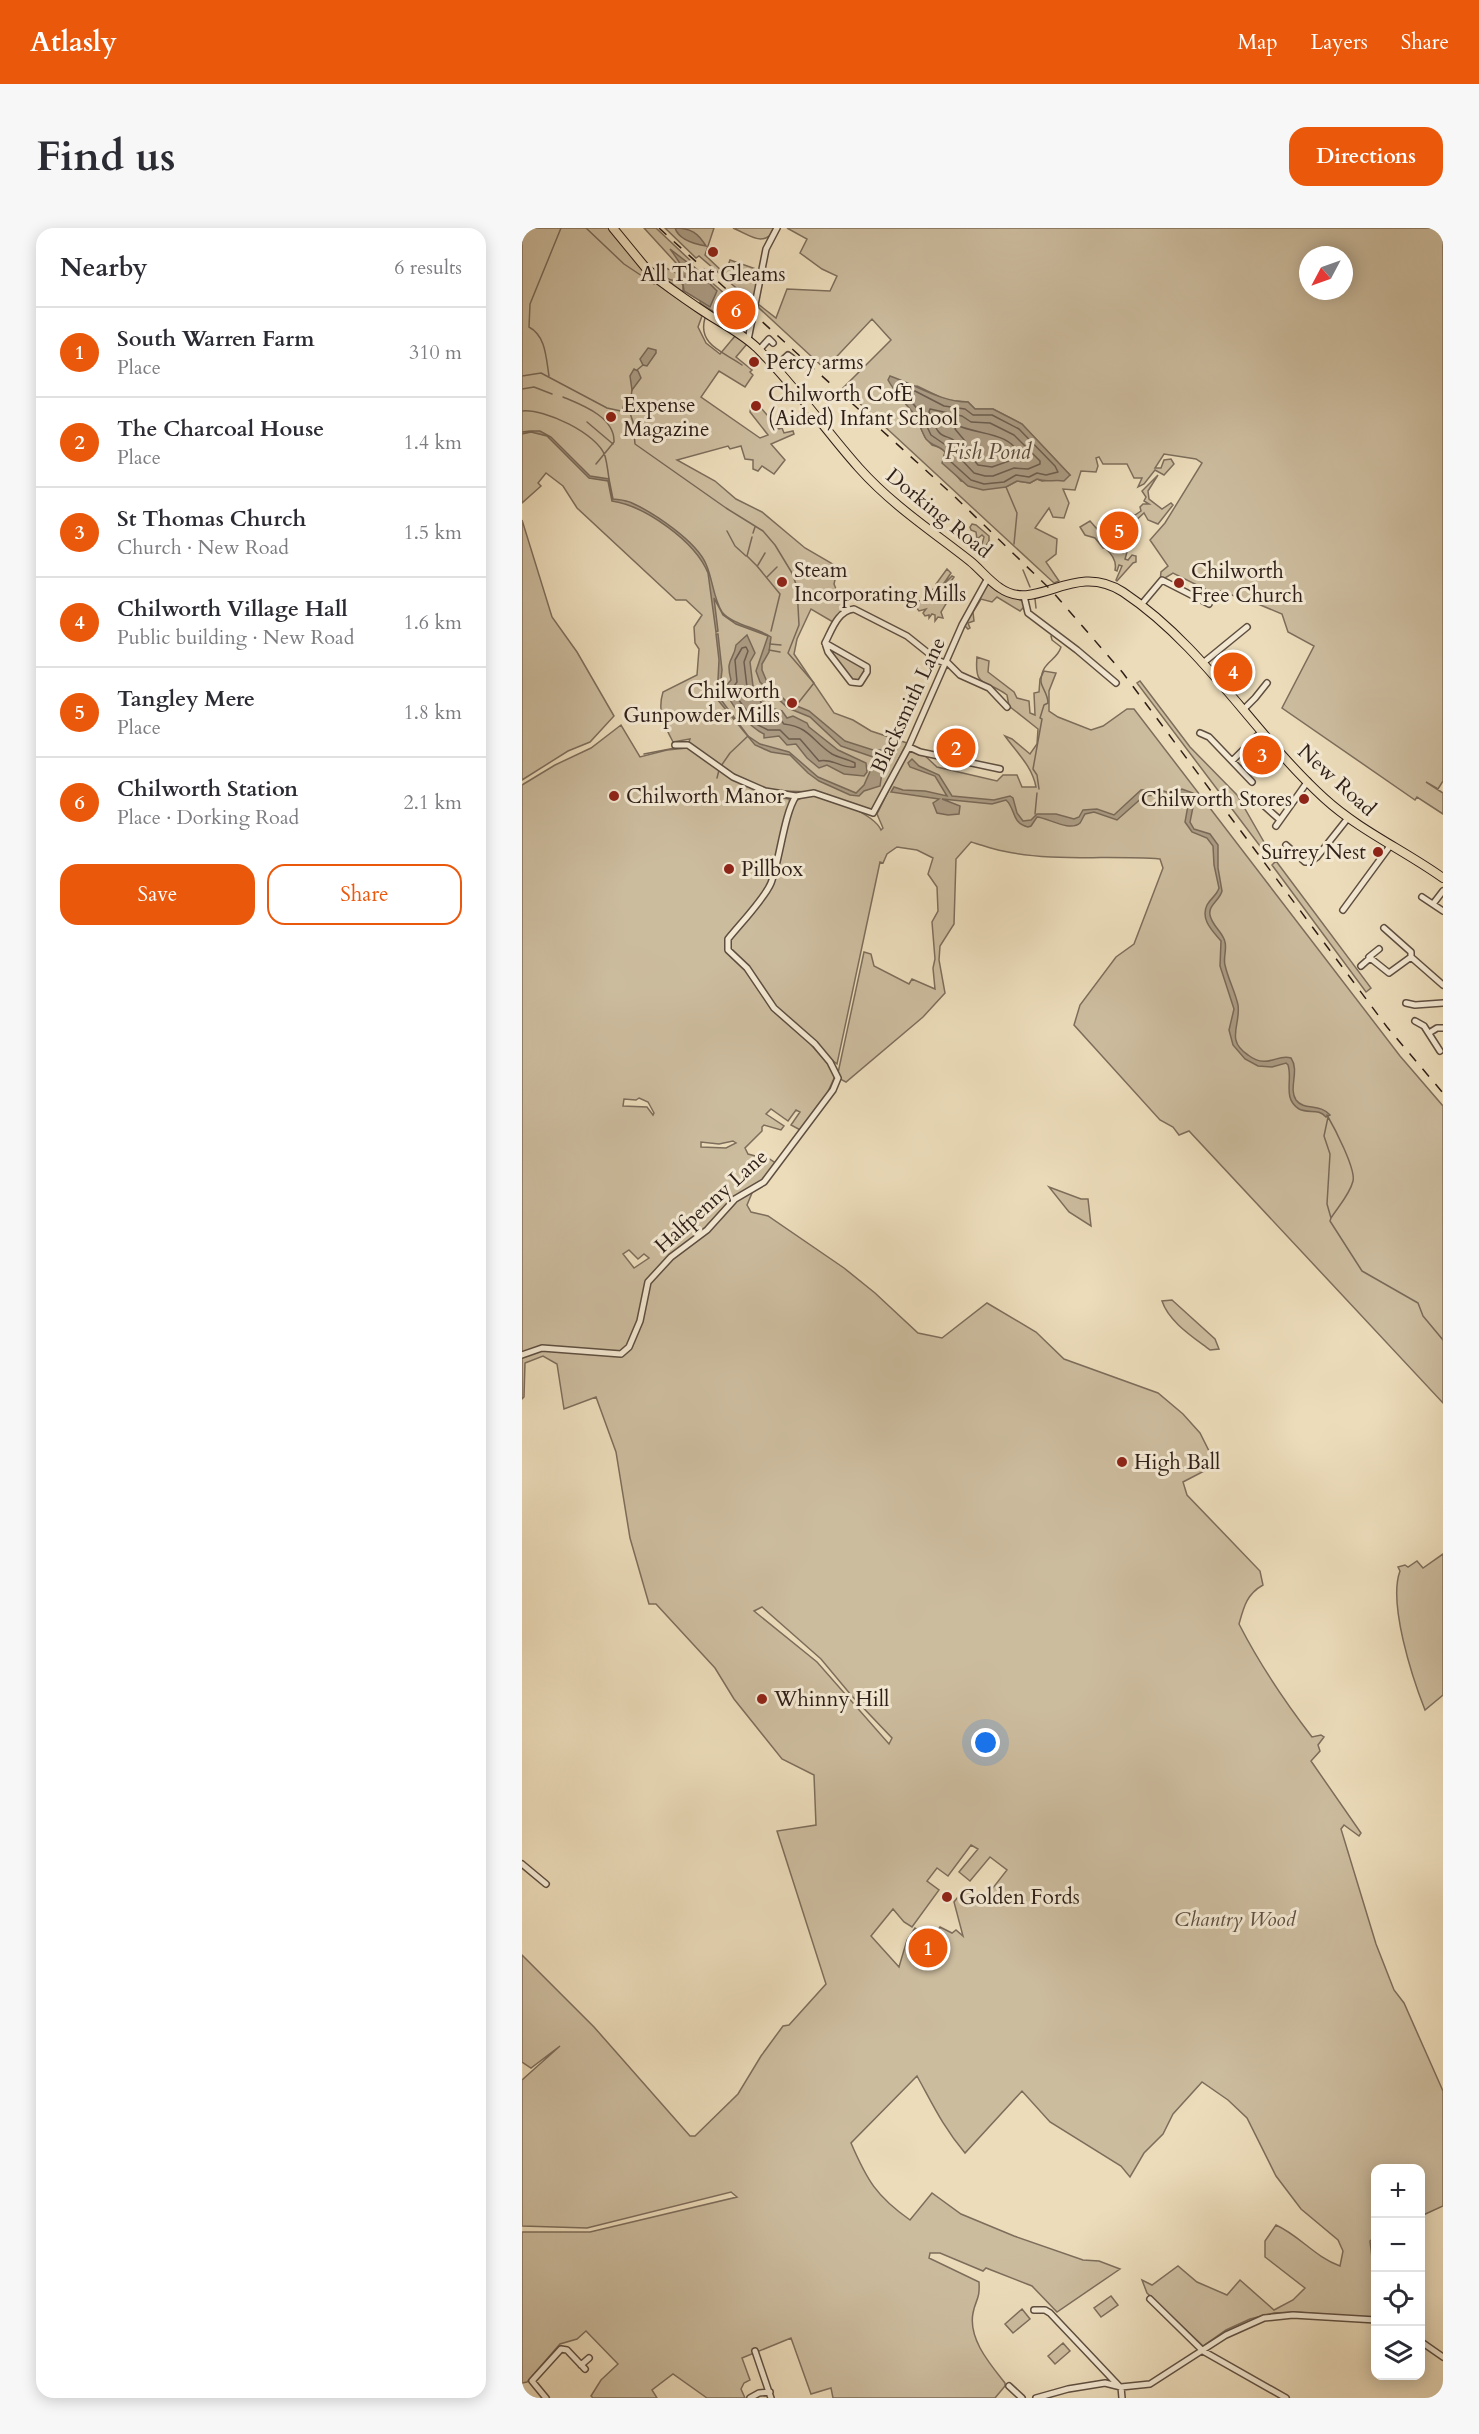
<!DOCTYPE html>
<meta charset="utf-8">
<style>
:root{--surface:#fff;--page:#f7f7f7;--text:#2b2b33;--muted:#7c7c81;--line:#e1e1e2;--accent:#ea580c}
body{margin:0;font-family:Cardo,serif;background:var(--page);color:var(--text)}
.controls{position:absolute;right:18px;bottom:18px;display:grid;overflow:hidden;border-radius:12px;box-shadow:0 3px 15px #0003}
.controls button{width:54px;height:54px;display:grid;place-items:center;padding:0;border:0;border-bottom:2px solid var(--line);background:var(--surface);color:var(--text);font:30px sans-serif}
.compass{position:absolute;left:777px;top:18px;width:54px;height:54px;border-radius:50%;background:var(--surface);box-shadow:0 3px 15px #0003;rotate:229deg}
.you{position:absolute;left:464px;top:1515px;width:21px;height:21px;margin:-15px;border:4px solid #fff;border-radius:50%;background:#1a73e8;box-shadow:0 0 0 9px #1a73e833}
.badge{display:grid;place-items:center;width:39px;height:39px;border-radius:50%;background:var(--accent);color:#fff;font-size:20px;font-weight:700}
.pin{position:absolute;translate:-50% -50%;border:3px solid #fff;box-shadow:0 2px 6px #0006}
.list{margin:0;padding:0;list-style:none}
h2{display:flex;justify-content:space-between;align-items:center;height:78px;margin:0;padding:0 24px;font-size:26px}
h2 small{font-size:20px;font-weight:400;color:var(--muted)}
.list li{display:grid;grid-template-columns:39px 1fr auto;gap:18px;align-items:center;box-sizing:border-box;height:90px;padding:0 24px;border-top:2px solid var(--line)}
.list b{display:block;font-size:22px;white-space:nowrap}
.list p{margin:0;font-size:20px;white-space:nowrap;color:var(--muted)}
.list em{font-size:20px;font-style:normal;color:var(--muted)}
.actions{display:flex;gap:12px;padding:18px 24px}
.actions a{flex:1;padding:14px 0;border:2px solid var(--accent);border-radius:18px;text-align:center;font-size:21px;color:var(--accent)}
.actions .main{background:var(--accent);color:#fff}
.icon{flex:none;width:33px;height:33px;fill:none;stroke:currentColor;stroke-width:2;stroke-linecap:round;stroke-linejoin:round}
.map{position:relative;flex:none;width:921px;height:2170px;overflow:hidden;border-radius:18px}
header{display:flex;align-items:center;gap:36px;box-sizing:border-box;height:84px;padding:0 30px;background:var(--accent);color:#fff}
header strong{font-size:28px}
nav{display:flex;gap:33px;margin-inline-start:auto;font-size:21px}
.intro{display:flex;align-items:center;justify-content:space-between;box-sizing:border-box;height:144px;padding:0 36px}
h1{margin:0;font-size:42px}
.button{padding:15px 27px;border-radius:18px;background:var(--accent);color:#fff;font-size:21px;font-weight:700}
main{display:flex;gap:36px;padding:0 36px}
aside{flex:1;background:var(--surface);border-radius:18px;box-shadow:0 3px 15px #0003}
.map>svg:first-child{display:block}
.green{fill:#ccbc9e;stroke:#7d6d5b;stroke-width:1.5;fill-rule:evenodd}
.water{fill:#ab9b83;stroke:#796958;stroke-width:1.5}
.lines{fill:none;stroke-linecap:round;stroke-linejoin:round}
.shore{stroke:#6c5c4e;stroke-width:1.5}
.stream{stroke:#796958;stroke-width:1.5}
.street-casing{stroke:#5e4e40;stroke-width:8}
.primary-casing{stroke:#2e1e18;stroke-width:10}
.street{stroke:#f3e8d2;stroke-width:5}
.primary{stroke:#ecdcba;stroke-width:8}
.rail{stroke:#2e1e18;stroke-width:1.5;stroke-dasharray:10 10;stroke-linecap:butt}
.poi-dot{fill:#8f2418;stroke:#f3e8d2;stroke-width:2}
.labels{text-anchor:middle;stroke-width:6;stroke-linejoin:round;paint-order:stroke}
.poi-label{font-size:21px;fill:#2e1e18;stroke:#f3e8d2;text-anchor:start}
.street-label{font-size:21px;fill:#2e1e18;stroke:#f3e8d2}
.park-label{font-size:21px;font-style:italic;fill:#5d4d40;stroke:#f3e8d2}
.water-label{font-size:22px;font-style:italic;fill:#5a4a3d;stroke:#f3e8d2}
</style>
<header>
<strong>Atlasly</strong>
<nav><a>Map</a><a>Layers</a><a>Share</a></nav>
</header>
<div class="intro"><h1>Find us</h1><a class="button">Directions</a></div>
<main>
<aside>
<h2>Nearby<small>6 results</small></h2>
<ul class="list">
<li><span class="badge">1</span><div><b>South Warren Farm</b><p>Place</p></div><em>310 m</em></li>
<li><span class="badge">2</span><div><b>The Charcoal House</b><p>Place</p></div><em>1.4 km</em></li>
<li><span class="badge">3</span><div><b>St Thomas Church</b><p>Church · New Road</p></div><em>1.5 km</em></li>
<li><span class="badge">4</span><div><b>Chilworth Village Hall</b><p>Public building · New Road</p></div><em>1.6 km</em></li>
<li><span class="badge">5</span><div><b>Tangley Mere</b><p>Place</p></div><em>1.8 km</em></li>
<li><span class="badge">6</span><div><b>Chilworth Station</b><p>Place · Dorking Road</p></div><em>2.1 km</em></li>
</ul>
<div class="actions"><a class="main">Save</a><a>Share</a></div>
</aside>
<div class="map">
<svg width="921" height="2170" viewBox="0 0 921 2170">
<rect width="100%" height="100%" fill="#ecdcba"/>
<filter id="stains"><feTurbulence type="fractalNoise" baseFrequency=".00333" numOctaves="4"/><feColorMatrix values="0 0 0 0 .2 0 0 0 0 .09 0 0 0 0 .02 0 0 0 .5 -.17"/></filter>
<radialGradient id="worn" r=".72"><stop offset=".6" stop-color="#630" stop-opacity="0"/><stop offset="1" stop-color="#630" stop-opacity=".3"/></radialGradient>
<!-- green -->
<path class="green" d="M0,0H86L132,54L180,88L176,99L184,115L198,126L213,108L225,116L214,129L230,142L228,144L231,147L223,159L197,143L179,169L238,210L246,207L228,184L229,178L232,177L237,182L240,181L257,201L260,200L262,205L271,203L272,206L249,216L263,232L252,246L240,238L236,243L231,241V232L223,231L219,218L208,221L206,218L155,232L193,253L214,271L240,284L283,320L316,339L312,356L322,381L311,394L289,381L275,411L272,426L312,485L331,492L349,503L385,515L350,582L292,564L259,563L255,564L254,569L267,571L268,575C276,573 281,567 290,567C307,568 352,586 359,602L361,600L355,586L387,521L401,526L415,539L475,553L481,547H495L500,559H514C510,538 495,525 483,508L490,511L508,526L515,516L516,501L487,478L485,467C464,451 452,461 455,429L467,433L466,444L492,464L495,470L507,473L508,485L513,487L512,465L517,464L518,451L522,443L534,445L527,463V483L536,489L569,502L581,498L605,481H612L878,828L921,878V1175L667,903L657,907L651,899L638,892L552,797L558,777L594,729L612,716L641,640L638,631C587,627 531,634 481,623C470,621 460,617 449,614L434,631L432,696L418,718L417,732L423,765L401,789L324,854L320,852L316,845L342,724L349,726L352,738L387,756L390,751L413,761L411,740L413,731L410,694L416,683L415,659L406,646L411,630L395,622L375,619L365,626L361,635L358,634L315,836L284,811L307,837L313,848L304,868L280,903L269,897L278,884L274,882L266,893L249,881L244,886L262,898L259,902L242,897L240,899V903L223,920L226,926L241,930L243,928L255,936L242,951L228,961L230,965L225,977L229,984L246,988L322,1040L353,1065L396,1105L420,1110L465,1075L514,1104L542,1131L636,1165L661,1186L678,1205L688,1225L686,1241L661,1254L665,1267L738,1343L741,1357C725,1366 722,1378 717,1396C737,1435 763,1474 790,1509L799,1507L802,1509L796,1517L798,1523L789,1533L839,1605L837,1608L822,1597L819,1601L854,1716L872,1762L882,1775L921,1863V1978L899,1988L898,1940H854L853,2009L848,2013L853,2055V2090L773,2084L752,2085L728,2091L704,2102L681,2118L625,2065L620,2052L630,2057L656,2038L675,2054L705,2067L718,2052L752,2082L771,2072L783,2060L743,2029V2013L754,1997C778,2008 793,2029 818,2038L821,2023L816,2012L779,1981L754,1948L725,1890L706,1872L680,1854L651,1886L641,1906L622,1925L608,1949L599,1938L528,1894L500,1863L443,1925C421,1899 411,1877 395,1848L329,1915C345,1952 354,1968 388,1992L410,1965L439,1986L492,2008L561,2032L577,2033L598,2041L535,2084L510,2058L464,2040L461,2043L418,2025H408L407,2030L457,2054C458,2072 454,2070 451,2085C446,2111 468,2136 483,2155V2158L473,2170H311L309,2160L289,2166L269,2110L220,2130L228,2152L222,2155L219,2161L223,2170H185L151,2146L130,2162L135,2170H71L69,2168L79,2152L96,2136L64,2103L55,2111L38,2116L5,2154L0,2155V2004H68L215,1969L209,1964L65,2000L0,1998V1852L38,1818L9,1840L0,1834V1727L72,1799L168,1908H173L216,1866L239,1828L261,1798L267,1797L304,1756L255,1603L294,1597L292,1547L260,1531L212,1471L193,1440L134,1376H127L108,1310L94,1224L74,1169L42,1181L35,1136L21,1128L3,1135L2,1169L0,1171V557L33,537L69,520L99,497L118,529L145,522L165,520L168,511L151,514C142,497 135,483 141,464L175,447L177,421L173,415L172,399L180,387L164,372H154L55,280L41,258L24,245L16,255L19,258L0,275ZM117,870L126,874L132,885L131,887L125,879L101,878L102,871L114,872ZM211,913L214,915L204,920L179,919V914L197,916ZM107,1022L116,1031L122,1026L127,1030L112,1040L101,1026ZM240,1379L299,1431L329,1467L370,1510L367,1516L295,1434L232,1383ZM449,1617L456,1621L437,1644L448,1653L468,1629L485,1642L460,1674L443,1660L432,1674L441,1708L434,1702L430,1705L418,1699L412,1708L408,1706L406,1709L393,1700L385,1712L377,1739L349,1708L371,1681L382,1694L390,1699L417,1662L405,1653L415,1640L426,1648Z
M122,0H134L171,35L170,37L211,73L201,87L192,84L178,75L180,57L162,52L154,53L161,56V64L131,41L138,37L154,45L156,41L154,35Z
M143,0H192L183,27L203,46L208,32L237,42L239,49L234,77L177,28L174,30Z
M211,0H255C241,20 230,8 211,0Z
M265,0H921V553L916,561L904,554L921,565V586L895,569L893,572L760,480L792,418L766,404L760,386L736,376L698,363L695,367L651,345L638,353L639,344L646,338L628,312L643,295L680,235L674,231L642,226L633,240H639L642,232L649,231L652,236L642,247L633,242L622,256L616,259L620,250H612L605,236H581L577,229L574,230L576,238L574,244L559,243L553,262L541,261L547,275L542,290L531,289L527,280L513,300L535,311L534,326L524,334L537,353L532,355L321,160L369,112L350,91L303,141L237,80L236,76L254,90L265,61L308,63L315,48L300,41L278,25L285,11ZM786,27H822V63H786ZM395,158L424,172L446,174L453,181H471L500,196L548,247L520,253L515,251L508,255L495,253L484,259L439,253L431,243L421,235L423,224L420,220L410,217L403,209L393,187L372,162Z
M636,247L626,263L627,271L640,281L649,275L651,277L636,296L626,292L622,285L610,296L609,286L613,287L619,283L618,279L621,276H627L622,273L624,269L620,263Z
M0,292L30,389L55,424L92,488L68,514L46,523L0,552Z
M568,293L576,302L585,305L588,316L597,319L601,325L605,316L607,317L603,331L606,332L610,327L614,328V334L611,335L595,353L594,352L600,338L597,337L595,343L593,342C595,333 590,326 583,320H581L573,310L563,307L558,299Z
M450,296L454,297L467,308V313L461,322L459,320L462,309L460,307L455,311L454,304L449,302L448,299Z
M425,341L429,345L420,358L430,348L432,349L419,368L422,371L427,364L430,366L419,384L421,390L416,389L413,393V387L410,386L407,390V387L403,388L401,385L404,381L397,383L394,379L397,373L411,371L407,362L413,361L414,356Z
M464,355L502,374L504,377L498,383L475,369L470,374L459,371L451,384L452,393L446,395L448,400L446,401L442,397Z
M309,421L342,438V447L336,453L330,452L307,423Z
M618,453L668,519L715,567L746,621L744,626L615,455Z
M754,633L849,760L844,764L750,637Z
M527,959L559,971H566L569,998L547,984Z
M650,1072L693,1111L697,1121L688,1122C671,1109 647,1094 640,1073Z
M921,1326V1467L903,1482C890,1449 866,1375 878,1343L876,1339L883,1337L886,1339L895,1333L901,1340Z
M589,2068L596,2077L579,2089L572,2080Z
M500,2081L508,2091L491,2105L483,2096Z
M541,2115L548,2123L533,2136L526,2128Z"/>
<!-- water -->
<path class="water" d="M153,0C169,0 176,5 184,18C172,16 157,12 153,0Z
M148,21L170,38L195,63L188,79L162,63L161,56L153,53L162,52C162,39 156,32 148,21Z
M126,120L134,122V125L125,138L121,137L118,131Z
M112,141L116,143L119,150L110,162L108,148Z
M368,148C394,157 419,174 446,174L453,181H471L500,196L548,247L542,253C532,251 524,255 515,251L508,255L495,253L484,259L461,262L446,258L420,235L423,224C418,218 410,218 404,211C399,203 397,193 392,186C383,174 373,165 366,152Z
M8,203H18L29,209L68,248L87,251L91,271C98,272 104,272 110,275C132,285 174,313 184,336C191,352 191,369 200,384C209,396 236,400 249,409L247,424L240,436V442L245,454L265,474L287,483L323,513L351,522H375L372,529H363L366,533L360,545L358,558L342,563L337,568L328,567L297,553L286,545L268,527L249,524L233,517L195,471L197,432L194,406H196L200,442L197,469L226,508L238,516L267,524L296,549L334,565L342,557L354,530L319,518L288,489L266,480L238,454L234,443L246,408L214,396L201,387L192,370L196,403L194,404L186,345C173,313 123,278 90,273L86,253L67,250L25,208L9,204L0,206V204Z
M225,407L233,425L228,434L231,458L240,463L245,479L260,483L265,490L271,488L285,495L287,499L316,522L344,535L345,544L342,548L322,546L305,537L297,540L285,530L274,516L265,517L257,508L242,510V506C229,500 205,475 203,459L209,452C203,430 212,433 214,417Z
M390,531L397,538L417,547L430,568L472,572L488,568L491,570L495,585L501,593L509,592L515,586H534L552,591L557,589L561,582L575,581L592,587L619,562L634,561L652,566L660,561L671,565L672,574L668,594L672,601L688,606L696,617V640L700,663C698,672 686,677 688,687C690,698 701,704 703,714C705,722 701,730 703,737C706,751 713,763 716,777C719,797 703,812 726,827C746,842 755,825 769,830C778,843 766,860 774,872C782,883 798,875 808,887L804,889C796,880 787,886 777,881C760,870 771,852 766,837L764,835L750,839L736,838L723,831L711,817L707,802L712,781L698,738L699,713C691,703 678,692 685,677C689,670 695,667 697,660L692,637L691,618L685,610L670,604L663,594L667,572L664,567L649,571L637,567L622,568L595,592L572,584L563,586C561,589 560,592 558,595C548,604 526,590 515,589L509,598L506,599C489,595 494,581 484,572L470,576L420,571L438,578L437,586L426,587L415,585L411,575L417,571L369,564L372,559L381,562L403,563L425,568L413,548L388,539L386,535Z"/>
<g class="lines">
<!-- shore -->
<path class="shore" d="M382,161L393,163L422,178L443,181L451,187H470L497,201L533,238L536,244L524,247L515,245L507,249L494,247L482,254L462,256L449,252L428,233V220L409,207L398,184L382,165Z
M408,181L440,188L449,194L468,195L492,207L518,233V236L506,241L492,240L471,248H463L452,245L437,229C436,203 423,214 416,203C412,198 410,190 407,184Z
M435,197C454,207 490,203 498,229L470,239L456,237L446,225L443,213L433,201Z
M224,419L226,423L222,434L225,459C228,464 233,465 236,469C246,482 232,483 255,488L262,496C288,499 290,513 310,526C317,530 326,531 333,535V539C320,541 311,530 297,533L278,511H267L258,502H246L236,497L209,462L215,454L213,432L220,420Z"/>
<!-- stream -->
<path class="stream" d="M64,0L102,36L132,56
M146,51L153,53
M183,90C175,117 202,124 220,137
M115,142L121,137
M0,148L19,145L85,180L108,185L111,194L113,216L204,280L241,303L253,317L270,345L275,359L277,397L266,425L292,455L273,479
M27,148C24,130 24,108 7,99L8,76L39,0
M0,161L12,159L30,166
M41,169C60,177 93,189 92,214L74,236
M0,183C22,180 76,206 83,228C85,235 86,244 87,251
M100,184L103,172L108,169
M108,185L112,175L109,169L110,162
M65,194L91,216
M484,259L495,285L492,316
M205,303L213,318L224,328
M231,305L233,299
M230,309L225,328L235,338L258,366L249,403
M236,337L243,325
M501,342L508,359
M245,349L255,339
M513,371L514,380
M248,416L259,417
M247,422L258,424
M122,526L153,520
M199,538L208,525L226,508
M195,550L197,542
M517,561L515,547L511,541L520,491L518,490L522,477L526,475C526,465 518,458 519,452C520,433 535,433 539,419L530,412L529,408
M513,586L515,565
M805,887C812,899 834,941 831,953C828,966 816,979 809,990
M806,889L802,908L808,926L805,976L809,990L808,993L840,1043L896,1075L901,1088L921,1112"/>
<!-- street casing -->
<g class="street-casing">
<path id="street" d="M206,99L210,95L230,93
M226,112L244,21L255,0
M237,122L247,111L251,115
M253,139L266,127L270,130
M502,368L506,385L555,422L594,455
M619,377L640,352L687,376
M303,415L345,439V444L338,455L329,454L306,424L303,415C310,402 315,383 332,381L385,408L415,432L423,435
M425,434L438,447L467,460L485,479
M681,435L725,399
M722,481L733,470L745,455
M678,505L687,509L730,554
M153,517H166L211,549L243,563L274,568
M387,519L398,524L478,541
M710,533L740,503
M739,575L758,592
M754,598L786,553
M764,617L783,634H788L795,629L826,590
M900,669L921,683
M911,676L921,663
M821,682L868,618
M857,721L847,729L867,745L889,729V724L862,700
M889,729L921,757
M839,738L848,730
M884,775L893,777L921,775
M893,793L902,798L918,823
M907,805L915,800H921
M0,1127L20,1120L99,1126L107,1119L118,1093L126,1054L149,1029L185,1002L213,971L242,954L311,862L316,850L308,834L293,816L252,780L225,740L206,722V711C218,696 243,670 249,655C258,631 262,586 274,568L292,565L351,585L386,520L440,397L466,350
M0,1636L24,1656
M628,2071L681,2123L764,2170
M512,2082H523L528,2085L597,2158
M898,2113L921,2129
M233,2123L249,2170
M59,2137L67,2130
M487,2158L500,2170
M599,2159L600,2170
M24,2170L10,2153L39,2121L45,2122L63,2141
M228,2170L237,2165L248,2164
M514,2170L546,2161L583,2155L599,2159L628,2156L704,2107L742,2090L771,2087L854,2092"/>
</g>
<!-- primary casing -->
<g class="primary-casing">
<path id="primary" d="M91,0L123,39L137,52C153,64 170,76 187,87C203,97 220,106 234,119C272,156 302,201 337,240C370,277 410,303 448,333C458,341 467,353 478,360C515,386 551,332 601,364C682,418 731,505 802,570C838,603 882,622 921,650"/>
</g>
<!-- street -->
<use href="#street" class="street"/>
<!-- primary -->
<use href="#primary" class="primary"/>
<!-- rail -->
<path class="rail" d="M137,0L431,267L529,362L601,445L865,799L921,865"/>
</g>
<!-- markers -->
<g class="poi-dot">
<circle cx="191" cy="24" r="6"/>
<circle cx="232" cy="134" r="6"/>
<circle cx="234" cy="178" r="6"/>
<circle cx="89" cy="189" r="6"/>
<circle cx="260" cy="354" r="6"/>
<circle cx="657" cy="355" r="6"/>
<circle cx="270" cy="475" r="6"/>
<circle cx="92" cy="568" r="6"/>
<circle cx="782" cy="571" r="6"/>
<circle cx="856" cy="624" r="6"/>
<circle cx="207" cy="641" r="6"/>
<circle cx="600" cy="1234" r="6"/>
<circle cx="240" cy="1471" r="6"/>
<circle cx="425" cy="1669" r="6"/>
</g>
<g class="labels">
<!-- poi labels -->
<g class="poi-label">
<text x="191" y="53" text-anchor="middle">All That Gleams</text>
<text x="244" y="141">Percy arms</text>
<text x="246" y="173">Chilworth CofE<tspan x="246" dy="24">(Aided) Infant School</tspan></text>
<text x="101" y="184">Expense<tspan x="101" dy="24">Magazine</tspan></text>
<text x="272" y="349">Steam<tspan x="272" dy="24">Incorporating Mills</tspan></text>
<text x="669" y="350">Chilworth<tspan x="669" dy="24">Free Church</tspan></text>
<text x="258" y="470" text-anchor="end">Chilworth<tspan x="258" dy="24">Gunpowder Mills</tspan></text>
<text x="104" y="575">Chilworth Manor</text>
<text x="770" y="578" text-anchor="end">Chilworth Stores</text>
<text x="844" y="631" text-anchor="end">Surrey Nest</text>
<text x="219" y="648">Pillbox</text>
<text x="612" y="1241">High Ball</text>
<text x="252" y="1478">Whinny Hill</text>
<text x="437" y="1676">Golden Fords</text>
</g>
<!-- street labels -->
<g class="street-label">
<text transform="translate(417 285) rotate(39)" y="7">Dorking Road</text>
<text transform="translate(386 477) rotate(-65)" y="7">Blacksmith Lane</text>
<text transform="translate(815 552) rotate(42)" y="7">New Road</text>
<text transform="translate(189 973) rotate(-42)" y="7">Halfpenny Lane</text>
</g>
<!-- park labels -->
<g class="park-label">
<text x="713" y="1698">Chantry Wood</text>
</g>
<!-- water labels -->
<g class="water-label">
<text x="466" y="231">Fish Pond</text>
</g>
</g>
<rect width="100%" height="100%" filter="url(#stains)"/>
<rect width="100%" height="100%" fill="url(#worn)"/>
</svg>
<div class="controls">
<button>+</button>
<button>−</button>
<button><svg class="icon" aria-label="locate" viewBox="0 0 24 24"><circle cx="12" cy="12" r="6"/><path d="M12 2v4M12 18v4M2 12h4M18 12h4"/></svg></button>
<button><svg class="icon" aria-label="layers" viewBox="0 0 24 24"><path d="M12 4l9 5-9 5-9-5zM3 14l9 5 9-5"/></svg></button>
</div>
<svg class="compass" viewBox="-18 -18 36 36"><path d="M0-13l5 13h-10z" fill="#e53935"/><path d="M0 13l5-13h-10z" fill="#7c7c81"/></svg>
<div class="you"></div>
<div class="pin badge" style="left:406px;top:1720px">1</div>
<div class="pin badge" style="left:434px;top:520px">2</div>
<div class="pin badge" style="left:740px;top:527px">3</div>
<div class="pin badge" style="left:711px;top:444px">4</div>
<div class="pin badge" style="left:597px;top:303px">5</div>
<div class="pin badge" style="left:214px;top:82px">6</div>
</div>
</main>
